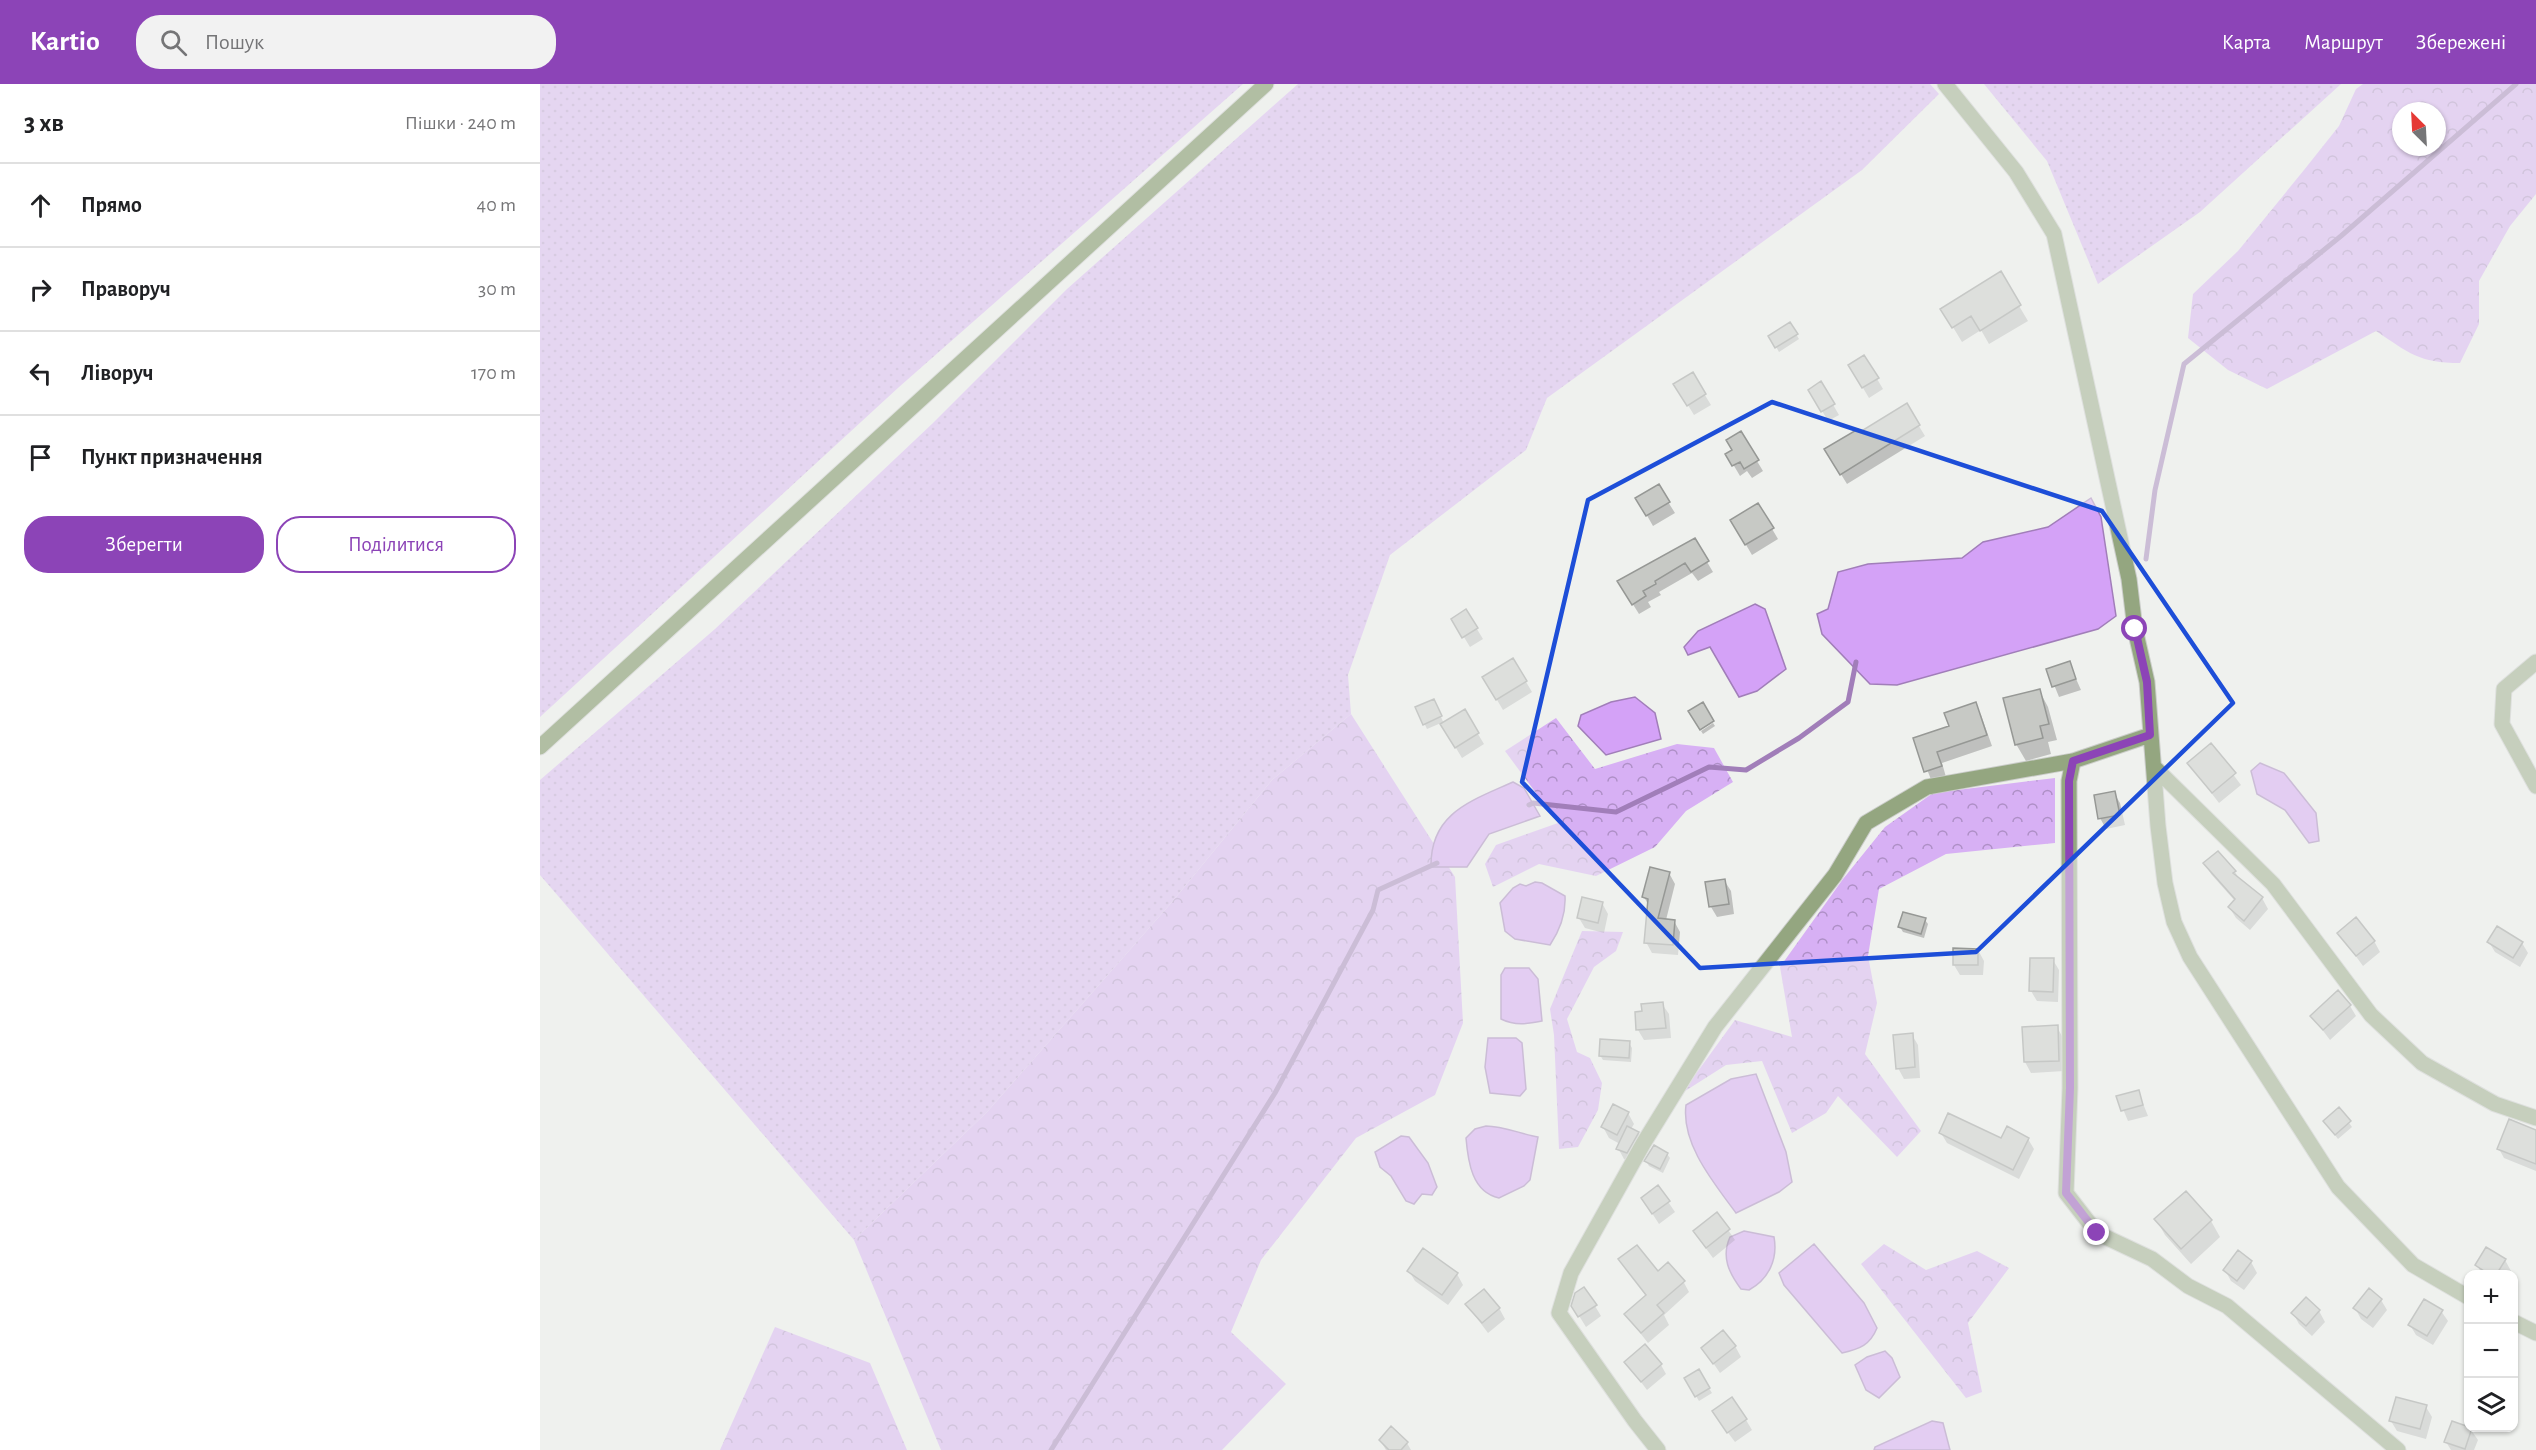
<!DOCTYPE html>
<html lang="uk">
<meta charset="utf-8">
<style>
:root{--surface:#fff;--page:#f2f2f2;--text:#202124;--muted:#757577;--line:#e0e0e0;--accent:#8c44b7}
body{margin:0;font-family:"Alegreya Sans",sans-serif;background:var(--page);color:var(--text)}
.controls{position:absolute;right:18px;bottom:18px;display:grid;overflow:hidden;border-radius:12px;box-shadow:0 2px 4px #0004}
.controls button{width:54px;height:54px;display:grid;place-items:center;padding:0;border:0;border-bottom:2px solid var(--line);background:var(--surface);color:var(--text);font:30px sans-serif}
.compass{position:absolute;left:1852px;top:18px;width:54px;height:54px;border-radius:50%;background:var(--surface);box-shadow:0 2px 4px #0004;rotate:336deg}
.stop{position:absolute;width:18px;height:18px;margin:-14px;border:4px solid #8c44b7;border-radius:50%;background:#fff}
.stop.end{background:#8c44b7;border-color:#fff;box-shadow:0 2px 6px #0008}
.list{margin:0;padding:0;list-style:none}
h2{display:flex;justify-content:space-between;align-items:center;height:78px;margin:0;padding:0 24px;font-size:26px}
h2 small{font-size:20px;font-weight:400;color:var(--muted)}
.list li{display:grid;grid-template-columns:39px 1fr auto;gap:18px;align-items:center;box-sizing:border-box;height:84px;padding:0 24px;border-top:2px solid var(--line)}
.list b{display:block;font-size:22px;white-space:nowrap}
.list em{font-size:20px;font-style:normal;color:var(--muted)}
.actions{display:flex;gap:12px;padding:18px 24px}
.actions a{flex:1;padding:14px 0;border:2px solid var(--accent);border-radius:24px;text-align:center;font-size:21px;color:var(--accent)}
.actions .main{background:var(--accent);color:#fff}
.icon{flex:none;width:33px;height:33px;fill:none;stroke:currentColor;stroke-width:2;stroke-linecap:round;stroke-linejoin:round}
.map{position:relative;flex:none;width:1996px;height:1366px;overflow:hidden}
header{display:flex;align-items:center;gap:36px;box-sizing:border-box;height:84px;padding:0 30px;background:var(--accent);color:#fff}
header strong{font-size:28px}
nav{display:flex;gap:33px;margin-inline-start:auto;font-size:21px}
.search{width:420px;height:54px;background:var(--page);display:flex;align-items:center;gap:15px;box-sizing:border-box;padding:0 21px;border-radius:24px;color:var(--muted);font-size:22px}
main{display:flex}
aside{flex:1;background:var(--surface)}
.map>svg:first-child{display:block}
.grass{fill:url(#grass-dots)}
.forest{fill:url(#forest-crowns);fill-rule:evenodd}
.water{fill:#d4a2f7;stroke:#a17eb9;stroke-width:1.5}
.shadow{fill:#0003}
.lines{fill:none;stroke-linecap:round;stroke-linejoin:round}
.stream{stroke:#a17eb9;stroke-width:5}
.building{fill:#c7c9c5;stroke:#969895;stroke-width:1.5}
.street-casing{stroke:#cbcdca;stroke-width:17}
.secondary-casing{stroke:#cbcdca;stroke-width:17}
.street{stroke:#94a680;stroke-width:15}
.secondary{stroke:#678148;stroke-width:15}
.route{stroke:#8c44b7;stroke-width:8}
.marked{fill:none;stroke:#1d4ed8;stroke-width:4.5;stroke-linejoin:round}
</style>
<header>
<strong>Kartio</strong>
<div class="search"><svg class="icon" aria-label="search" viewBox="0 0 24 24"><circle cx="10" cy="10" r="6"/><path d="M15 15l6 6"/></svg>Пошук</div>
<nav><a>Карта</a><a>Маршрут</a><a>Збережені</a></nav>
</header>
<main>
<aside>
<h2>3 хв<small>Пішки · 240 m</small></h2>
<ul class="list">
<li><svg class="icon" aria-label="ahead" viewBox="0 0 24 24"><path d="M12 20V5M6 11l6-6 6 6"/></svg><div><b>Прямо</b></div><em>40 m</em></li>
<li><svg class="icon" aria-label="right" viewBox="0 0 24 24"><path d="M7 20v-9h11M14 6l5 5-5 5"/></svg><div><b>Праворуч</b></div><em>30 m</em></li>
<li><svg class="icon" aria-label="left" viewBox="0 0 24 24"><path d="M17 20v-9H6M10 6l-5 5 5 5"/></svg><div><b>Ліворуч</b></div><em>170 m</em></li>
<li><svg class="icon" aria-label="arrive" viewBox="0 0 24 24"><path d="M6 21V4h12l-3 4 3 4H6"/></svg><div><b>Пункт призначення</b></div></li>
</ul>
<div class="actions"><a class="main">Зберегти</a><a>Поділитися</a></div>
</aside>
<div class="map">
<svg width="1996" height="1366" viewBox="0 0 1996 1366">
<defs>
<pattern id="grass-dots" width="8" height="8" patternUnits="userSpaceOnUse" patternTransform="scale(1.5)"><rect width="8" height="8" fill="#dab6f4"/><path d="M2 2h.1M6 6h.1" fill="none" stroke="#bb9dd1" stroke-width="1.8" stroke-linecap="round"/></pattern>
<pattern id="forest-crowns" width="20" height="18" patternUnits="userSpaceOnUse" patternTransform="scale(1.5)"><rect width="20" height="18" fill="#d7b0f4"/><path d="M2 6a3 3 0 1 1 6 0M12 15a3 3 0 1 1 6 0" fill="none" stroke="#ae8fc6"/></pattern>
</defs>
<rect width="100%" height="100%" fill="#eff1ee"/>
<!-- grass -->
<path class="grass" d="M0,0H703L359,303L0,633Z
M758,0H1390L1399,10L1322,86L1007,314L986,366L850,471L808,591L811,630L732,696L632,818L447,1028L314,1156L0,791V696L175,545L393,339L527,205Z
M1444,0H1801L1660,128L1558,200L1507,77Z"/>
<!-- forest -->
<path class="forest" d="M1823,0H1996V110L1970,142L1939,197V240L1920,279C1879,279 1869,269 1836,247L1727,305L1688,286L1648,254L1653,210L1698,167L1764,86L1799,42L1816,5ZM1861,27H1897V63H1861Z
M811,630L915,793L923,939L895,1011L816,1054L721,1176L691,1248L746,1300L682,1366H401L314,1156L447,1028L632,818L732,696Z
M1016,634L1055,685L1137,660L1174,664L1193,698L1146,727L1115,763L1056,792L999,780L953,803L945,780L956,761L1018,739L965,667Z
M1515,694V759L1406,770L1339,805L1328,872L1337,919L1325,970L1381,1047L1357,1073L1298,1012L1286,1029L1252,1049L1222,977L1186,981L1142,1009L1195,936L1252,953L1240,883L1303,795L1345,743L1393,709Z
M1042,847L1083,848L1076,867L1054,883L1027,935L1037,968L1050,974L1062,999L1058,1026L1038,1063L1019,1065L1014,951L1010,925Z
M1344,1160L1386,1186L1437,1167L1469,1184L1428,1239L1442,1308L1426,1314L1321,1180Z
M235,1243L330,1279L367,1366H180Z"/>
<!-- water -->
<path class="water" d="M1551,414L1561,433L1576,532L1558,545L1357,601L1330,600L1282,550L1277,530L1288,525L1298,488L1328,480L1422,474L1443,458L1508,443Z
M1215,520L1225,525L1246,585L1217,607L1199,613L1170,563L1148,571L1144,563L1158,547Z
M1095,613L1115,629L1121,655L1066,671L1038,642L1041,631L1071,618Z
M1720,679L1744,689L1776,729L1779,757L1769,759L1745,726L1717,710L1711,687Z
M973,698L984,704L1000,732L949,750L927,783H891C890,729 931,717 973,698Z
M995,798L1002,799L1025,812C1026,830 1020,846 1010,861L975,855L965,847L960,819L973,804L980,800L986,802Z
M965,884H989L998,895L1002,937C987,940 975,942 961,935V891Z
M948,954H976L982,959L986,1005L980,1012L950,1009L945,983Z
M1216,990L1246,1068L1252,1098L1239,1108L1196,1129C1174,1099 1141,1060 1146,1021L1191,995Z
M946,1042C963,1042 981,1050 998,1053L990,1096L984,1102L959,1114C932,1108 928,1078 926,1054L935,1045Z
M861,1052L869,1053L888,1079L897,1103L892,1111L882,1110L874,1120L866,1117L851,1092L840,1083L835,1068Z
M1204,1147L1234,1153C1238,1175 1229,1195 1209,1206L1201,1205C1189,1189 1181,1173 1190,1153Z
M1274,1160L1324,1219L1337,1244C1330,1261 1320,1265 1302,1269L1244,1201L1239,1189Z
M1345,1267L1352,1274L1360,1293L1339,1314L1326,1306L1315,1281L1327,1273Z
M1392,1337L1403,1339L1410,1366H1334L1335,1363Z"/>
<!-- shadow -->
<path class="shadow" d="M1460,190L1488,237L1449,260L1441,246L1422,258L1402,225Z
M1250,240L1259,255L1239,268L1230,252Z
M1324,273L1343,305L1329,314L1310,282Z
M1152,290L1171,321L1154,331L1135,300Z
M1281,300L1299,331L1288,337L1270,306Z
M1366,321L1385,352L1307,400L1286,366L1319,350Z
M1200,349L1223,387L1212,394L1207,387L1200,392L1187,370L1194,366Z
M1118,402L1135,429L1113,442L1097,414Z
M1218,421L1238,455L1212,471L1192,437Z
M1154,456L1173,488L1158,497L1152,489L1119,508L1121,511L1108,518L1111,523L1099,530L1079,498Z
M926,527L943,555L930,563L913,535Z
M973,576L992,608L963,626L944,594Z
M1529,579L1541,606L1519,613L1508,586Z
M1499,606L1508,623L1517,656L1508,658L1511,670L1486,677L1476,660Z
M1435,620L1441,631L1452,662L1402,679L1406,693L1392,698L1375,655L1411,643Z
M896,621L904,640L924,627L944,660L922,674L901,639L887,645L877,624Z
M1173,639L1175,642L1163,650L1161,647Z
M1671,661L1701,701L1679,719L1649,680Z
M1574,709L1580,719L1585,741L1566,745L1560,734Z
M1665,780L1695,788L1700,796L1722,814L1728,825L1710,846L1696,834L1689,823L1695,817L1671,790Z
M1129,789L1135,800L1126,836L1134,837L1140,848L1138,871L1112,869L1106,858L1109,822L1104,813Z
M1184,796L1191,807L1194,830L1177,833L1171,823L1167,799Z
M1062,819L1068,830L1064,849L1045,844L1039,834Z
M1385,836L1388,840L1384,854L1363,848L1360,843Z
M1799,849L1834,857L1840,868L1823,882Z
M1949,858L1982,859L1988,869L1980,883L1955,868Z
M1438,866L1444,877L1443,891H1420L1414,881Z
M1513,876L1519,886L1518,918L1497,917L1491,907Z
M1122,920L1129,930L1131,954L1104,956L1098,946Z
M1810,922L1816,932L1790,956L1772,932Z
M1517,943L1523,954L1524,987L1491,989L1485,978L1484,945Z
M1372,951L1378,961L1380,994L1364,995L1358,984Z
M1089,959L1092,964L1091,978L1063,976L1060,971Z
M1598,1007L1608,1032L1588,1037L1578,1013Z
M1799,1025L1812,1043L1798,1055L1788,1042Z
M1088,1029L1094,1040L1091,1045L1098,1049L1104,1059L1093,1079L1084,1075L1078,1064L1080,1060L1069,1054L1063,1043Z
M1996,1047V1087L1964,1074L1959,1065Z
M1401,1049L1462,1056L1488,1055L1494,1065L1479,1095L1407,1059Z
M1127,1070L1130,1074L1123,1089L1109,1082L1106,1077Z
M1118,1103L1135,1128L1119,1140L1103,1115Z
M1645,1109L1671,1137L1680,1153L1651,1180L1625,1151L1616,1135Z
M1177,1130L1195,1156L1173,1174L1154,1148Z
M1080,1176L1143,1197L1149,1208L1124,1231L1129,1241L1108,1259L1086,1231L1107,1213Z
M1965,1176L1971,1187L1968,1190H1942L1937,1181Z
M1711,1178L1717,1189L1704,1206L1691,1197L1685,1186Z
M869,1187L917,1190L923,1201L908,1221L875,1197Z
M1841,1216L1847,1226L1833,1244L1821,1235L1815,1224Z
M927,1221L959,1224L965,1235L948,1249Z
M1033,1222H1055L1061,1232L1046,1243Z
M1779,1227L1785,1238L1772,1252L1759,1240L1753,1229Z
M1901,1227L1908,1237L1893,1261L1876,1251L1870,1241Z
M1195,1262L1201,1273L1180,1289L1163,1264Z
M1086,1278L1121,1281L1126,1290L1107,1306Z
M1158,1287L1172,1309L1159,1317L1146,1295Z
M1886,1323L1892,1333L1886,1355L1857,1347L1851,1337Z
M1206,1336L1212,1346L1195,1358L1180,1338Z
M852,1345L867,1359L871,1366H846L840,1356Z
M1931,1346L1938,1356L1934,1366H1911L1906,1358Z"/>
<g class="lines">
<!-- stream -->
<path class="stream" d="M1606,475L1615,406L1644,280L1801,152L1976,0
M989,721L993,719L1076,728L1169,683L1206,686L1259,654L1308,618L1316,578
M511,1366L735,1009L833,826L838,806L897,779"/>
</g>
<!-- building -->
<path class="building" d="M1461,187L1481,221L1440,247L1431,232L1412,244L1400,225Z
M1250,238L1258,250L1235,264L1228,252Z
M1324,271L1339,294L1322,304L1308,281Z
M1153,288L1166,310L1147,322L1133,300Z
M1281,297L1295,320L1281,328L1268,306Z
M1367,319L1380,341L1300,391L1284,365L1318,345L1320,348Z
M1201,347L1219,376L1204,385L1200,378L1192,382L1185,370L1192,366L1186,356Z
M1119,400L1130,418L1106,432L1095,414Z
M1218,419L1234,444L1205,461L1190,436Z
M1155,454L1169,477L1151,488L1145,479L1115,497L1116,500L1103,507L1106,512L1092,521L1077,497Z
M926,525L938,544L922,554L911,535Z
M973,574L987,597L956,616L942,593Z
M1530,577L1536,595L1512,603L1506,585Z
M1500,605L1509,640L1500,642L1503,654L1475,661L1463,614Z
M894,615L902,632L883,641L875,623Z
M1163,618L1174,637L1160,646L1148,627Z
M1436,618L1447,651L1397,668L1402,682L1384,688L1373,654L1409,642L1404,629Z
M925,625L939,649L915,664L900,640Z
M1671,659L1696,689L1672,709L1647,679Z
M1575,707L1580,731L1558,735L1554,711Z
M1678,767L1696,787L1693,789L1723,813L1704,837L1688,823L1695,815L1663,779Z
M1110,783L1130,788L1118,834L1135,836L1133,861L1104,859L1108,815L1102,813Z
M1185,795L1189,820L1169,823L1165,798Z
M1042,813L1063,818L1058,839L1037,834Z
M1363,828L1386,834L1381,850L1358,843Z
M1816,833L1835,857L1816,872L1797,849Z
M1957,842L1983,858L1973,874L1947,858Z
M1413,864L1438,865V881H1413Z
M1490,874H1514L1513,908L1489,907Z
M1798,906L1811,921L1783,946L1770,932Z
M1123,918L1126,944L1096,946L1095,928L1102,927L1101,920Z
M1518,941L1519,977L1484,978L1482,943Z
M1373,949L1375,983L1356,985L1353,951Z
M1060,955L1090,957L1089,974L1059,972Z
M1599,1006L1603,1021L1581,1027L1576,1012Z
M1073,1020L1089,1028L1077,1051L1061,1043Z
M1799,1023L1811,1037L1795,1051L1783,1037Z
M1408,1029L1461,1054L1467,1042L1489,1054L1473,1086L1399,1049Z
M1969,1035L1996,1046V1080L1957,1065Z
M1087,1042L1099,1048L1087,1069L1076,1065Z
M1114,1061L1128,1069L1120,1085L1104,1077Z
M1118,1101L1130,1117L1112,1130L1101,1114Z
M1646,1107L1672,1136L1641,1165L1614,1135Z
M1177,1128L1190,1145L1166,1164L1153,1147Z
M1097,1161L1118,1187L1128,1178L1145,1197L1117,1221L1124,1229L1101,1249L1084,1230L1106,1211L1078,1175Z
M1946,1163L1966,1175L1956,1191H1950L1935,1181Z
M883,1164L918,1189L902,1211L867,1187Z
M1698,1166L1712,1177L1697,1197L1683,1186Z
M1044,1203L1057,1221L1038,1233L1031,1222L1035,1209Z
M1829,1204L1842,1215L1827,1234L1813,1224Z
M944,1205L960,1224L942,1239L925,1220Z
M1766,1213L1780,1226L1766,1242L1751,1229Z
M1884,1215L1903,1226L1887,1252L1868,1241Z
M1183,1246L1196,1262L1173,1280L1161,1264Z
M1105,1260L1122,1280L1101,1298L1084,1278Z
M1159,1285L1170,1304L1155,1313L1144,1294Z
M1192,1313L1207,1335L1187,1349L1172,1327Z
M1856,1313L1887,1321L1880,1345L1849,1337Z
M1912,1337L1932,1344L1925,1365L1904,1358Z
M851,1342L868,1358L861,1366H849L839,1356Z"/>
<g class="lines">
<!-- street casing -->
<g class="street-casing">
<path id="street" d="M1405,0L1476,88L1514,150L1589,495L1595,545L1607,598L1618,742L1625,799L1634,838L1650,873L1798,1103L1873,1181L1928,1213
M1996,578L1964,605L1962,640L1996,702
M1533,677L1529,697L1530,1004L1526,1109L1557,1149L1612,1175L1648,1202L1687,1222L1858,1366
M1614,683L1733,800L1831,931L1882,979L1955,1020L1996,1034
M1974,1238L1996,1249
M1118,1366L1095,1337L1019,1229L1031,1189L1103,1060L1175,943L1295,791L1326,739L1387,703L1533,677L1610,651"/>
</g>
<!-- secondary casing -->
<g class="secondary-casing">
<path id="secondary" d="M0,663L726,0"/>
</g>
<!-- street -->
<use href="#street" class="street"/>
<!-- secondary -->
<use href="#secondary" class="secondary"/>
</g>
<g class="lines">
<!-- route -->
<path class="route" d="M1557,1149L1526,1109L1530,1004L1529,697L1533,677L1610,651L1607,598L1595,545"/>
</g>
<!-- marked area -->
<path d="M0 0H1996V1366H0ZM1232,318L1562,427L1693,619L1436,868L1160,884L982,698L1048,416Z" fill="#eff1ee" fill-opacity=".55" fill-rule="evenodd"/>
<path class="marked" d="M1232,318L1562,427L1693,619L1436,868L1160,884L982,698L1048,416Z"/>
</svg>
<div class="controls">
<button>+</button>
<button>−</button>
<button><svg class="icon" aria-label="layers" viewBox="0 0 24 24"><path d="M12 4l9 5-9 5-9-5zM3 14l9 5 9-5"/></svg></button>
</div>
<svg class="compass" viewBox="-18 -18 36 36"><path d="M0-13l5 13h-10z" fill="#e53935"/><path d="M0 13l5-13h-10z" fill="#757577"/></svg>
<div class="stop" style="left:1595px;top:545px"></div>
<div class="stop end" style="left:1557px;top:1149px"></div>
</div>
</main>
